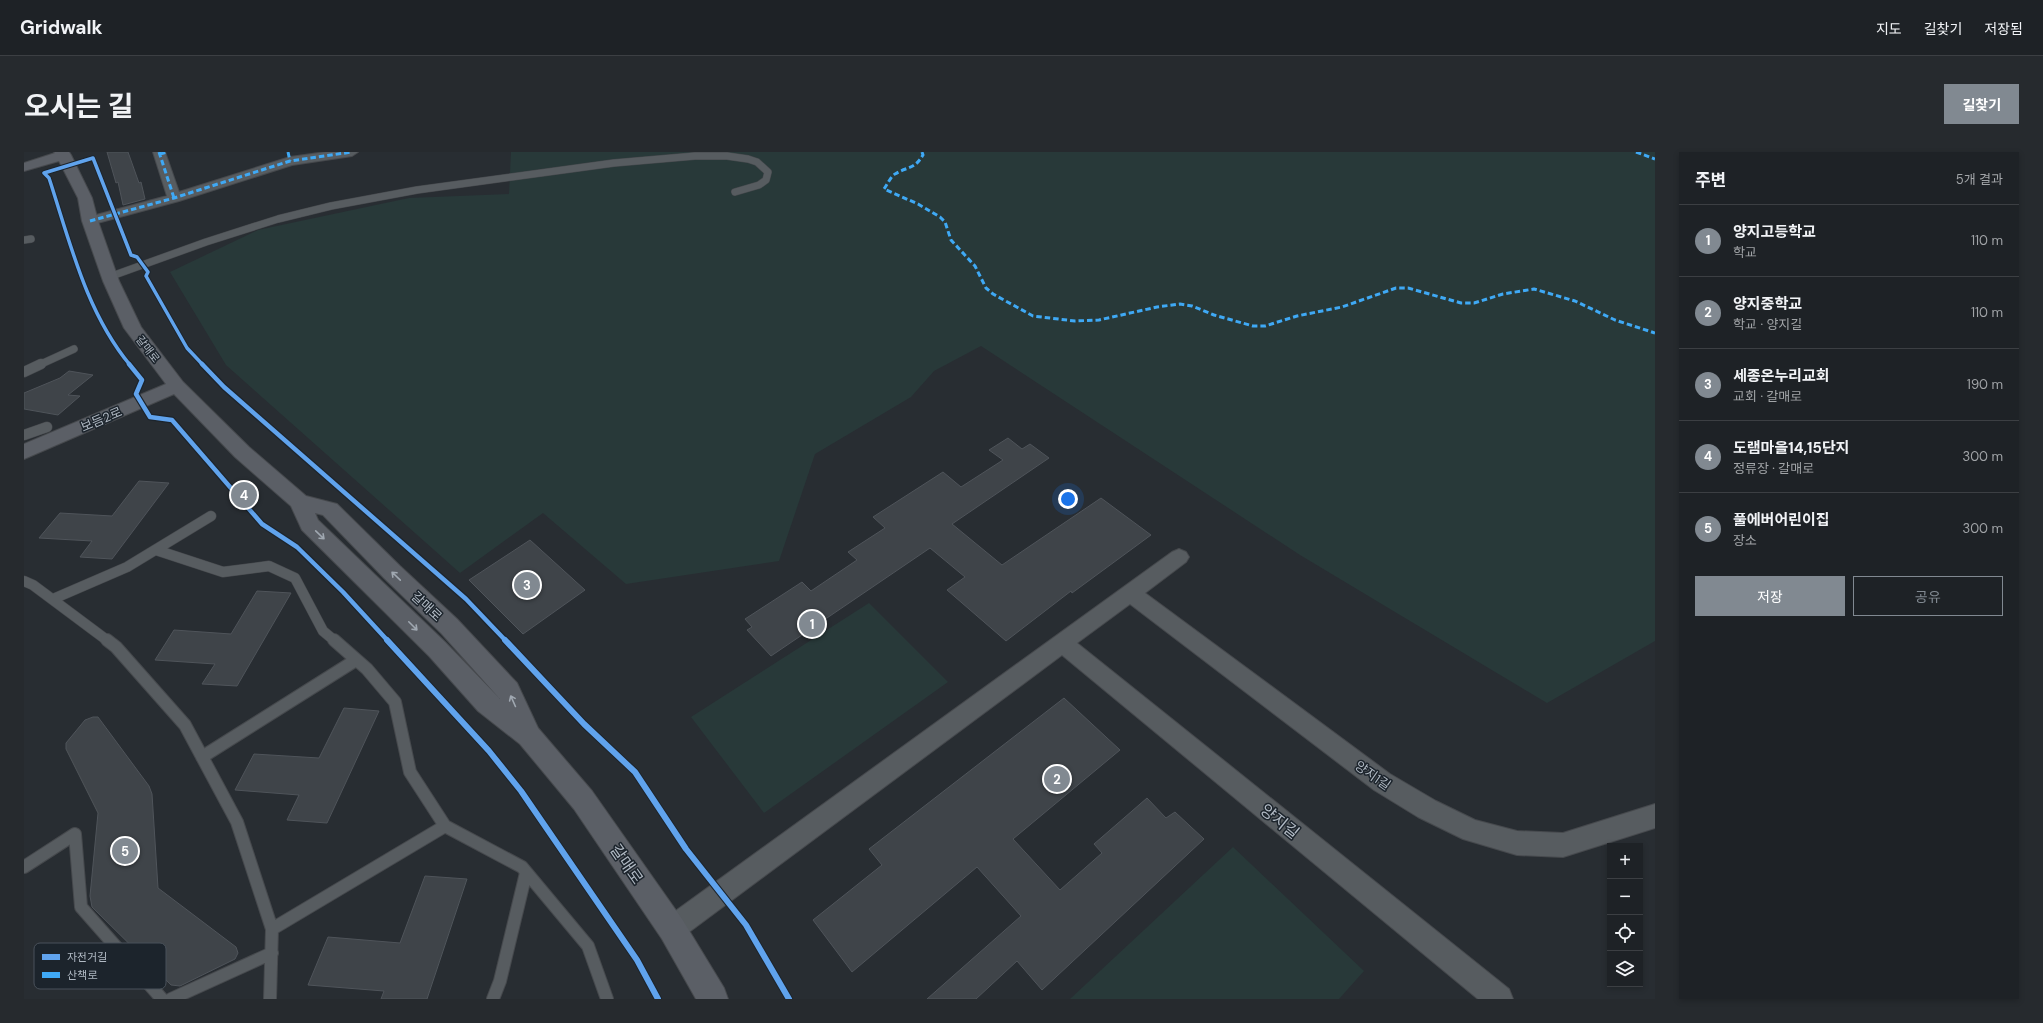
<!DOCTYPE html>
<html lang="ko">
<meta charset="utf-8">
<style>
:root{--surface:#1e2226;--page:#262a2e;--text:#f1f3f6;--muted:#a1a4a7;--line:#3c3f43;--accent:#818991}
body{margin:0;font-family:"DM Sans","Noto Sans KR",sans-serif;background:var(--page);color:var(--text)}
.controls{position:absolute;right:12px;bottom:12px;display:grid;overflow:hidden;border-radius:0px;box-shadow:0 2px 6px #0003}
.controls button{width:36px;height:36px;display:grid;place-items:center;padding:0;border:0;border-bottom:1px solid var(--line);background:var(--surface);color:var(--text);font:20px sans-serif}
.you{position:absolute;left:1044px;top:347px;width:14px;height:14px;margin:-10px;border:3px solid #fff;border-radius:50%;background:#1a73e8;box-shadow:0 0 0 6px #1a73e833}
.badge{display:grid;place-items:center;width:26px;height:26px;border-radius:50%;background:var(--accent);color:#fff;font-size:13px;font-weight:700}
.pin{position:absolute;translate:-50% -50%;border:2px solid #fff;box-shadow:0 1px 4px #0006}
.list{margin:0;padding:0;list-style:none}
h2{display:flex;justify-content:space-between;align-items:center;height:52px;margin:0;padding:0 16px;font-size:17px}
h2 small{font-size:13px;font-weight:400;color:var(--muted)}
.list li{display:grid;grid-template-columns:26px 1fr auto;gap:12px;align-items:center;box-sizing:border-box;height:72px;padding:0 16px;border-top:1px solid var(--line)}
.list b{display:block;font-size:15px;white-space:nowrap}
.list p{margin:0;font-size:13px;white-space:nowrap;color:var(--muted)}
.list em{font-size:13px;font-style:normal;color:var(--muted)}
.actions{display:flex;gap:8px;padding:12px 16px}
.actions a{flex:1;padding:9px 0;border:1px solid var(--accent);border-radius:0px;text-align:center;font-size:14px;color:var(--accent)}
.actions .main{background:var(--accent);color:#fff}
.icon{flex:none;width:22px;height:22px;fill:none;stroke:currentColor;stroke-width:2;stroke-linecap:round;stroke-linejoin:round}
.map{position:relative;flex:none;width:1631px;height:847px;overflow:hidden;border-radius:0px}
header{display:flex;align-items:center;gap:24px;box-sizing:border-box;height:56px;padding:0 20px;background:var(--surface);border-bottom:1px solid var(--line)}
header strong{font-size:19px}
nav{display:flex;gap:22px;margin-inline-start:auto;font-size:14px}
.intro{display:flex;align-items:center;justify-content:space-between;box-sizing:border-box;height:96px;padding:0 24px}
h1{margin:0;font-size:28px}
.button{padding:10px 18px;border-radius:0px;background:var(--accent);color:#fff;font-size:14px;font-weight:700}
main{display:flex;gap:24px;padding:0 24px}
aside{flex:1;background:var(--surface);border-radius:0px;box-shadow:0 2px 6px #0003}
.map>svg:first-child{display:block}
.green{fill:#283939}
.building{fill:#3f4449;stroke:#4f545a}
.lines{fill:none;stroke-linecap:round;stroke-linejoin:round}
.lane-far2-casing{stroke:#46494d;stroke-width:8}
.lane-far1-casing{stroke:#46494d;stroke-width:11}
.lane-casing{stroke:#46494d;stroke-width:14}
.street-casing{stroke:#46494d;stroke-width:2}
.secondary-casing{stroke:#46494d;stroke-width:2}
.lane-far2{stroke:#575c60;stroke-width:7}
.lane-far1{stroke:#575c60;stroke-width:10}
.lane{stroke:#575c60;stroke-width:12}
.street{fill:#575c60;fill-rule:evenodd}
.secondary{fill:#5b5f66;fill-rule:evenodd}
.quiet{stroke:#3fa9f5;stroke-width:3;stroke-dasharray:5.5 3;stroke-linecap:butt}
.cycleway-far2-casing{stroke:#1c242c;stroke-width:5.5}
.cycleway-far1-casing{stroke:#1c242c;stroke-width:7}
.cycleway-casing{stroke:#1c242c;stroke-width:8}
.cycleway-far2{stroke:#60a3ed;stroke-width:3.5}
.cycleway-far1{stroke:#60a3ed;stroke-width:4.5}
.cycleway{stroke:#60a3ed;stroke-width:6}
.oneway{stroke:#a0a8b1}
.labels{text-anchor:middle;stroke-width:3;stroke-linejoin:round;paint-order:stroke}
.far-street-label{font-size:11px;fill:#b1bac4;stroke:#1c242c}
.street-label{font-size:13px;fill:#b1bac4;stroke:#1c242c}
.near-street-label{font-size:16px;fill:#b1bac4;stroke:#1c242c}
.key{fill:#1c242c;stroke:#49515a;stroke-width:1}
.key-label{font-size:11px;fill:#b1bac4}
</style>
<header>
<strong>Gridwalk</strong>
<nav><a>지도</a><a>길찾기</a><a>저장됨</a></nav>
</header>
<div class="intro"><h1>오시는 길</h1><a class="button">길찾기</a></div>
<main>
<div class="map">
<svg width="1631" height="847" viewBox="0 0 1631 847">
<rect width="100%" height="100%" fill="#282d32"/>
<!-- green -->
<path class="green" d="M487,0H1631V489L1523,551L1276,403L957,194L910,219L887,245L791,302L755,409L602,432L519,361L436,421L202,213L146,120L234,78L385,46L485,42Z
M845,451L924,530L740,661L667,565Z
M1209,695L1340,819L1315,847H1046Z"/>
<!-- building -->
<path class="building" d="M83,0H104L115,31L117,30L121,47L99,53L94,30L92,31Z
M45,219L69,223L44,243L56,244L34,263L0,257V241L36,226Z
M984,286L998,297L1006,292L1025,306L928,372L978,413L1077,346L1127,383L1048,441L1047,439L982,489L923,438L941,425L906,396L747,504L723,478L728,475L721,467L778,430L787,439L833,408L824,400L861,376L849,365L919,320L937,335L979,308L965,298Z
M115,329L145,331L88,407L56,405L68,389L15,386L36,361L88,364Z
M506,388L561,438L499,482L445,428Z
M233,439L267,441L213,534L178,532L191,512L131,508L150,478L207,482Z
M1040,546L1096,598L989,687L1036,738L1078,701L1070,692L1123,646L1142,666L1151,660L1180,687L1018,838L993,809L952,847H903L997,764L953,715L828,820L789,768L858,713L845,697Z
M320,556L355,559L303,671L263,668L275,643L211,638L230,602L295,606Z
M69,565H74L125,634L128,642L134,736L212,795L214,801L211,807L156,834L147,833L68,755L66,744L74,661L42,597V591L61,568Z
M401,724L443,727L403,847H357L360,839L284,833L304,785L376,791Z"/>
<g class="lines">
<!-- lane-far2 casing -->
<g class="lane-far2-casing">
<path id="lane-far2" d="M0,88L7,87
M85,125L182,90L254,67L307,54L393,38L590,11L671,4H703L724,7L733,10L744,20L742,28L735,33L711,40
M15,213L50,197"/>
</g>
<!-- lane-far1 casing -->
<g class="lane-far1-casing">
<path id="lane-far1" d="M0,220L17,212
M0,283L23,275
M132,398L199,420L245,414L271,426L299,479L311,489
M0,429L9,433L84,489
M29,447L103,415L187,364"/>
</g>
<!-- lane casing -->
<g class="lane-casing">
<path id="lane" d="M83,488L92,495L161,573L213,670L248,777L246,847
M310,488L343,517L371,550L386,620L421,674L498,715L564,794L583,847
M178,605L332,508
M0,715L51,682L57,755L138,847
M248,777L421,674
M147,847L248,801
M469,847L476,829L502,721"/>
</g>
<!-- street casing -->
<g class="street-casing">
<path id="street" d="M129,0H141L155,40L266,5L302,0H334L328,4L268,13L155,49L66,73L61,72L59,69L61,66L143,44Z
M1155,397L1162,400L1165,405L1162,410L1121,441L1366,622L1412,649L1451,668L1493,679L1539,681L1631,652V676L1539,705L1493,703L1439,687L1394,665L1350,638L1106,452L1053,491L1485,837L1489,847H1454L1038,503L657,786L648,790L639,786L635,777L639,768L1148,400Z"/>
</g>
<!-- secondary casing -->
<g class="secondary-casing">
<path id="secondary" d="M30,0H45L47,3L68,46L74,69L95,129L117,175L159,230L225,295L282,344L313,352L376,414L433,467L493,531L514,576L568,639L658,767L700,836L704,847H672L638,787L550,657L496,592L454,559L405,504L278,378L267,354L211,305L150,242L0,307V292L142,232L100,176L79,129L58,69L54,46L35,9L0,19V11L31,1ZM291,361L299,363L360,426L417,481L476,547L421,490L294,368Z"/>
</g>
<!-- lane-far2 -->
<use href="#lane-far2" class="lane-far2"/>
<!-- lane-far1 -->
<use href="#lane-far1" class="lane-far1"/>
<!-- lane -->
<use href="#lane" class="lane"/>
<!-- street -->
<use href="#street" class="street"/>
<!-- secondary -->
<use href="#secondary" class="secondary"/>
<!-- quiet -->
<path class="quiet" d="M135,0L150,46
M264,0L266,9
M898,0L899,3C890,18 884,14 871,22C867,24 863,33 860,37L894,52L916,65L921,70L927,88L951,114L962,136L969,142L1009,164L1051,169L1075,168L1133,155L1156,152L1168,154L1190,163L1229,174H1241L1273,164L1318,155L1372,136H1384L1437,151H1450L1479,142L1510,137L1551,149L1591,168L1631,181
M1612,0L1631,7
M136,2L144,0
M66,69L150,46L266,9L328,0"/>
<!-- cycleway-far2 casing -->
<g class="cycleway-far2-casing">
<path id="cycleway-far2" d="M106,213C62,160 46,90 25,26L20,21L69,6L107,103L113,105L124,120L122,124L163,196L179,213"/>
</g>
<!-- cycleway-far1 casing -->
<g class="cycleway-far1-casing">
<path id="cycleway-far1" d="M105,212L118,228L112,242L126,265L148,268L238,372L273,395L319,440L364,489
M178,212L200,235L442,447L482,489"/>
</g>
<!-- cycleway casing -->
<g class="cycleway-casing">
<path id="cycleway" d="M363,488L465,599L497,639L613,808L634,847
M481,488L560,572L611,620L662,697L722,773L765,847"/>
</g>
<!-- cycleway-far2 -->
<use href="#cycleway-far2" class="cycleway-far2"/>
<!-- cycleway-far1 -->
<use href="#cycleway-far1" class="cycleway-far1"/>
<!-- cycleway -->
<use href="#cycleway" class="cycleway"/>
</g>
<!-- one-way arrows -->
<defs><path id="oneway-shaft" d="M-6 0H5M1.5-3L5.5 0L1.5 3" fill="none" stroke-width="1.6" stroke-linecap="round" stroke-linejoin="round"/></defs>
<g class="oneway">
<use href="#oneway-shaft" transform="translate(296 383) rotate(44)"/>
<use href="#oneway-shaft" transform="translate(372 424) rotate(-136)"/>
<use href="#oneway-shaft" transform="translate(389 474) rotate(45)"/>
<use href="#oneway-shaft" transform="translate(489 549) rotate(-114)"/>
</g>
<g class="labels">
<!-- far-street labels -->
<g class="far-street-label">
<text transform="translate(124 197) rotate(52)" y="4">갈매로</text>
</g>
<!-- street labels -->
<g class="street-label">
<text transform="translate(77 267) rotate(-23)" y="5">보듬2로</text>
<text transform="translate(403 454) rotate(43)" y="5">갈매로</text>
<text transform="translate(1349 623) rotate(35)" y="5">양지1길</text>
</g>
<!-- near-street labels -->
<g class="near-street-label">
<text transform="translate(1256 669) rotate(39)" y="6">양지길</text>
<text transform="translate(603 712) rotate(55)" y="6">갈매로</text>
</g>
</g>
<!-- legend -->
<rect x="10" y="791" width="132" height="46" rx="6" class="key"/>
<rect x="18" y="802" width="18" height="6" fill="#60a3ed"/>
<rect x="18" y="820" width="18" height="6" fill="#3fa9f5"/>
<g class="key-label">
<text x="43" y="809">자전거길</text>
<text x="43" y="827">산책로</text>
</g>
</svg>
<div class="controls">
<button>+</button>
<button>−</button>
<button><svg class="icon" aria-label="locate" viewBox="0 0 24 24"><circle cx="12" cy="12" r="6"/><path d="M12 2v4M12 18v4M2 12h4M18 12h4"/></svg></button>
<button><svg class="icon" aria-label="layers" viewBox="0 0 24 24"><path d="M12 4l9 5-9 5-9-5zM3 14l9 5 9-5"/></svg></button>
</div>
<div class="you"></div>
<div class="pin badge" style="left:788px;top:472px">1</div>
<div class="pin badge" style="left:1033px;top:627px">2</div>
<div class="pin badge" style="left:503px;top:433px">3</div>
<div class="pin badge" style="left:220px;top:343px">4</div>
<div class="pin badge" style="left:101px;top:699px">5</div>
</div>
<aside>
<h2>주변<small>5개 결과</small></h2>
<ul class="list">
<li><span class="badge">1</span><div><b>양지고등학교</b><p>학교</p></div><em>110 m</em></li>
<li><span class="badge">2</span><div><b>양지중학교</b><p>학교 · 양지길</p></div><em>110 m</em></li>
<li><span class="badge">3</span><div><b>세종온누리교회</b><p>교회 · 갈매로</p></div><em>190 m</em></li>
<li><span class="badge">4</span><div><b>도램마을14,15단지</b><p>정류장 · 갈매로</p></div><em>300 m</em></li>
<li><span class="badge">5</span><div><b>풀에버어린이집</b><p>장소</p></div><em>300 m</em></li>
</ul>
<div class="actions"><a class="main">저장</a><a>공유</a></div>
</aside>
</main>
